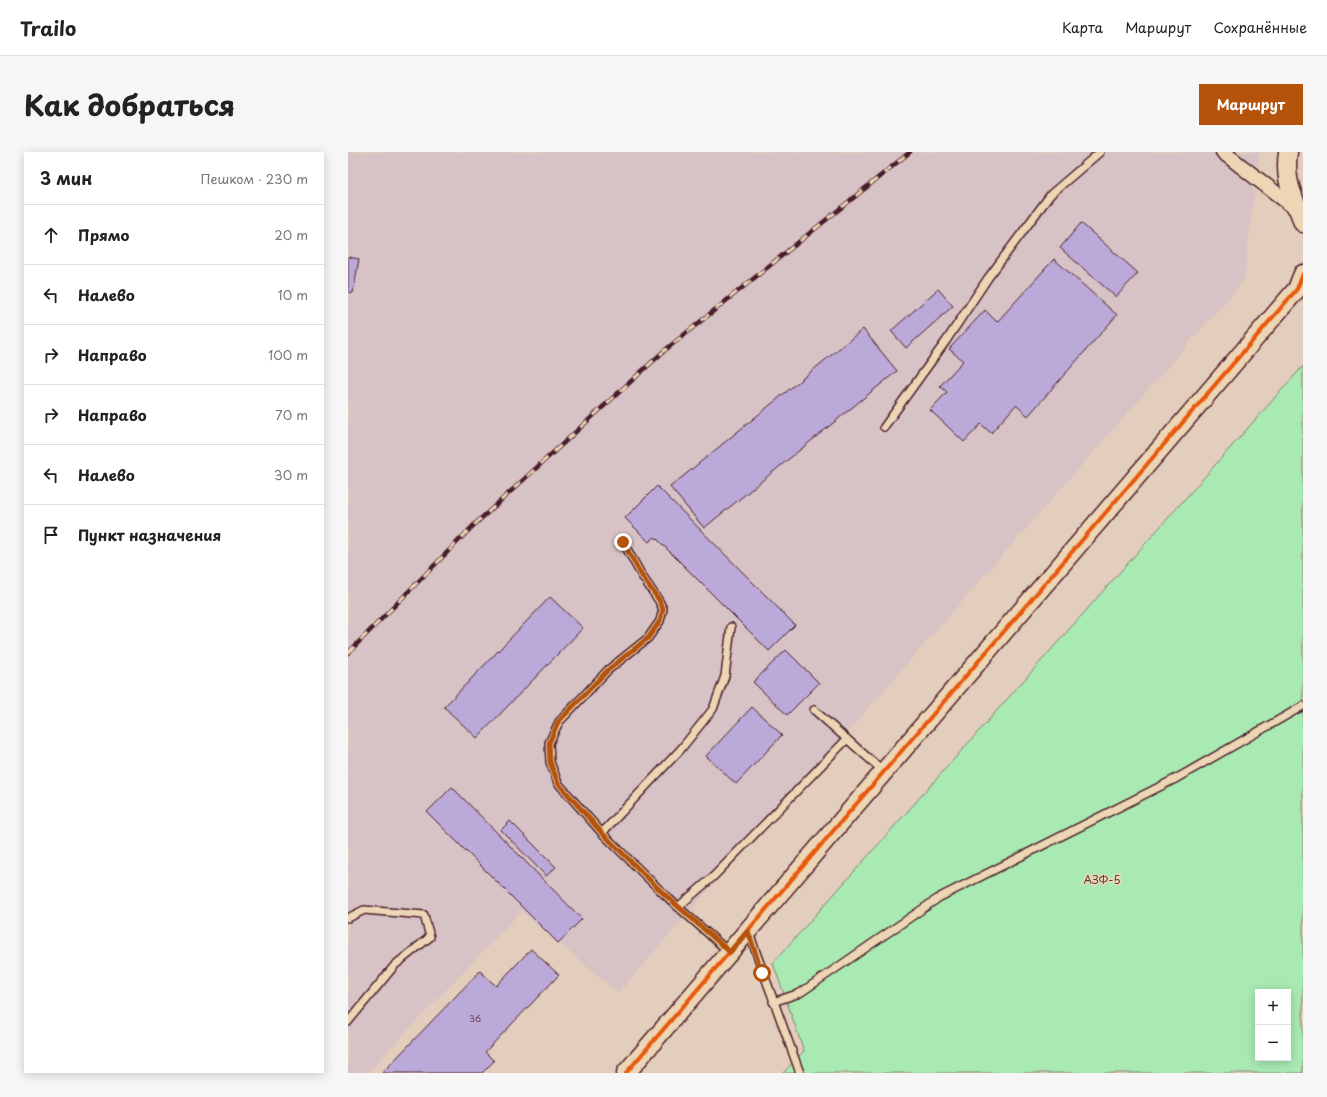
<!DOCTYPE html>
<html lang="ru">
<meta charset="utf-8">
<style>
:root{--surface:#fff;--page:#f6f6f6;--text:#222;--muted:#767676;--line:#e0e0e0;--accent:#b45309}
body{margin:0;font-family:"Playpen Sans",sans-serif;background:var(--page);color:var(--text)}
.controls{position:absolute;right:12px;bottom:12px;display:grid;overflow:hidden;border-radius:0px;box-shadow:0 2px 10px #0003}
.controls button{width:36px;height:36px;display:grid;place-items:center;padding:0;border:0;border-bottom:1px solid var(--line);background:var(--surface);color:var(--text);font:20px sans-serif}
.stop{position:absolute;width:12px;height:12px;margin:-9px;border:3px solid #b45309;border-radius:50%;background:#fff}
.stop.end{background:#b45309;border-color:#fff;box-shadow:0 1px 4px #0008}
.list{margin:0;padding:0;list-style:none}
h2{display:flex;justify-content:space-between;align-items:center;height:52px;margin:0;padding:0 16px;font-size:17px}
h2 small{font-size:13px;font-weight:400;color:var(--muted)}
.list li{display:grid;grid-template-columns:26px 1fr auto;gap:12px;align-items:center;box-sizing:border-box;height:60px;padding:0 16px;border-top:1px solid var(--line)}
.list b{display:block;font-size:15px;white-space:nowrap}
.list em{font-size:13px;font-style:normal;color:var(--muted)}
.icon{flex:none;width:22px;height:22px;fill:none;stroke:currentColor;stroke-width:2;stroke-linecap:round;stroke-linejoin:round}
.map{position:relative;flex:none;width:955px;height:921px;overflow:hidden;border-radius:0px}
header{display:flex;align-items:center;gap:24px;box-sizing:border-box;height:56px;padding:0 20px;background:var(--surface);border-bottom:1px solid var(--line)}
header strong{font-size:19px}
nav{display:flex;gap:22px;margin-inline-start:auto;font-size:14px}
.intro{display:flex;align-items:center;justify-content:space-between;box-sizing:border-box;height:96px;padding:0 24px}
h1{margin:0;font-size:28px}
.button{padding:10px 18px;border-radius:0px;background:var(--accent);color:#fff;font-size:14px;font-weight:700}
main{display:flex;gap:24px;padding:0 24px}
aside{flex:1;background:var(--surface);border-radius:0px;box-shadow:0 2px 10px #0003}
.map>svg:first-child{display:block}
.built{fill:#d7c2c5}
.green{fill:#a9eab3;stroke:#7a846f;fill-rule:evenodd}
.building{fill:#bba9d9;stroke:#4a1f2b}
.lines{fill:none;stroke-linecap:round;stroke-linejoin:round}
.service-casing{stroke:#4a1f2b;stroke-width:10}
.minor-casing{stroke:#4a1f2b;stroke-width:17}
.tertiary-casing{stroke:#4a1f2b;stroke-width:21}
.service{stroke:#edd6b5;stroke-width:7}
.minor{stroke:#edd6b5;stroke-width:14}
.tertiary{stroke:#edd6b5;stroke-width:18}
.rail-casing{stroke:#4a1f2b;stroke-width:4.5}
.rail{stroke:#edd6b5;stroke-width:3;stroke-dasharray:9;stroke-linecap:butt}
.cycleway-casing{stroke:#edd6b5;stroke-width:6}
.cycleway{stroke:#e8590c;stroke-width:4}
.route{stroke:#b45309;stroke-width:5}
.labels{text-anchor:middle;stroke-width:3;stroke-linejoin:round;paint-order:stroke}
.number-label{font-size:9px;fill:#664256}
.park-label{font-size:11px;fill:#583d3f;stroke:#edd6b5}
</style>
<header>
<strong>Trailo</strong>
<nav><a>Карта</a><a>Маршрут</a><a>Сохранённые</a></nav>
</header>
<div class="intro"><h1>Как добраться</h1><a class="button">Маршрут</a></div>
<main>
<aside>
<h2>3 мин<small>Пешком · 230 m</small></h2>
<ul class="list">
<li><svg class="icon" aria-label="ahead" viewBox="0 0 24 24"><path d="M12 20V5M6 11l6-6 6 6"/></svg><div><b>Прямо</b></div><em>20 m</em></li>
<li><svg class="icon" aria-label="left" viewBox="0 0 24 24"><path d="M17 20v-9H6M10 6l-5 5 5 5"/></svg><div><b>Налево</b></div><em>10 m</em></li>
<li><svg class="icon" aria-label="right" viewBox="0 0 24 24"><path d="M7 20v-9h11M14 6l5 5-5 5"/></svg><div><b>Направо</b></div><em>100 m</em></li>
<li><svg class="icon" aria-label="right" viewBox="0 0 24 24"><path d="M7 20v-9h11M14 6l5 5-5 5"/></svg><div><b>Направо</b></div><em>70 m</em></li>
<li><svg class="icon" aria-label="left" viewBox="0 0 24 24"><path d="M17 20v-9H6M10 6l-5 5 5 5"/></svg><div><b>Налево</b></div><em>30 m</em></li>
<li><svg class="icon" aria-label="arrive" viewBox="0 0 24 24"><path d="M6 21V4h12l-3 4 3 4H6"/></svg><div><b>Пункт назначения</b></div></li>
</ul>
</aside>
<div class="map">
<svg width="955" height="921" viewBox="0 0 955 921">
<rect width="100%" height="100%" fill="#e3cdbc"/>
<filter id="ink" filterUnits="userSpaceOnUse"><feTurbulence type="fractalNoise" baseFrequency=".025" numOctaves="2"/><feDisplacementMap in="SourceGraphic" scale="8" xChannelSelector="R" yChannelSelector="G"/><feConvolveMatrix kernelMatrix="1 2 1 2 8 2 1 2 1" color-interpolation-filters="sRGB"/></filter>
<g filter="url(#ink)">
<!-- built -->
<path class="built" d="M0,0H911L896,128L270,841L173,759L19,921H0Z"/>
<!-- green -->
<path class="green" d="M955,214V921H435L456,899L425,811ZM910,840H940V906H910Z"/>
<!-- building -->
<path class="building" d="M733,71L790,121L768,145L712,96Z
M0,105L11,107L5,141L0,140Z
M706,107L769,163L680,264L668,253L643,281L633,272L616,290L582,258L599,240L592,234L615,209L601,197L637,158L649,170Z
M590,137L605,154L558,196L543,179Z
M515,177L549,219L356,376L322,335Z
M309,334L447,473L421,499L307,385L301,390L277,366Z
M202,445L235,476L129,586L96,555Z
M438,498L471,531L439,563L405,530Z
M404,555L434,583L388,632L358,604Z
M104,635L234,767L210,791L79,660Z
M162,669L208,715L198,724L153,678Z
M183,797L211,823L137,900L146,909L134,921H34L132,819L148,834Z"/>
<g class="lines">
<!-- service casing -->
<g class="service-casing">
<path id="service" d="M536,275L598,189L640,126L703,42L752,0
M275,390L294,424L311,449L315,457L312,469L300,486L260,518L211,570L201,591L202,610L210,631L254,681L316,742L330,755L365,725L499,587
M466,558L535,619
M254,681L333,597L365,557L377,524L383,475
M330,755L381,800
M0,766L16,758L76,763L82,785L47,813L0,870
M401,781L452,921
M425,850L452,841L592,745L829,626L955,554"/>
</g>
<!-- minor casing -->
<g class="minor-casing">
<path id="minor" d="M875,0L952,60"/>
</g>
<!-- tertiary casing -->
<g class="tertiary-casing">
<path id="tertiary" d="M940,0C938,14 939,28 944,41C947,51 952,60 955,71
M278,921L949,137L955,122"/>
</g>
<!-- service -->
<use href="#service" class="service"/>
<!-- minor -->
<use href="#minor" class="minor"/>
<!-- tertiary -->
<use href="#tertiary" class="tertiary"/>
<!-- rail casing -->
<g class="rail-casing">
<path id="rail" d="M0,501L126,373L316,199L562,0"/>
</g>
<!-- rail -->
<use href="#rail" class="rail"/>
<!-- cycleway casing -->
<g class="cycleway-casing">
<path id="cycleway" d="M278,921L949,137L955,122"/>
</g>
<!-- cycleway -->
<use href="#cycleway" class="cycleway"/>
</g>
</g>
<g class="lines" filter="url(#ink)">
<!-- route -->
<path class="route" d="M275,390L294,424L311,448L315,457L312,469L300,486L260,518L210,570L201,591L202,610L210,631L254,681L316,742L382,800L400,779L414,821"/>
</g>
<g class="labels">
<!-- number labels -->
<g class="number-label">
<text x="127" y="870">36</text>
</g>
<!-- park labels -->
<g class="park-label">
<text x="754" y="732">АЗФ-5</text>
</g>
</g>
</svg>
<div class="controls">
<button>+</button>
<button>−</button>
</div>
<div class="stop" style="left:414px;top:821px"></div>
<div class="stop end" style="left:275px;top:390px"></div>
</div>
</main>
